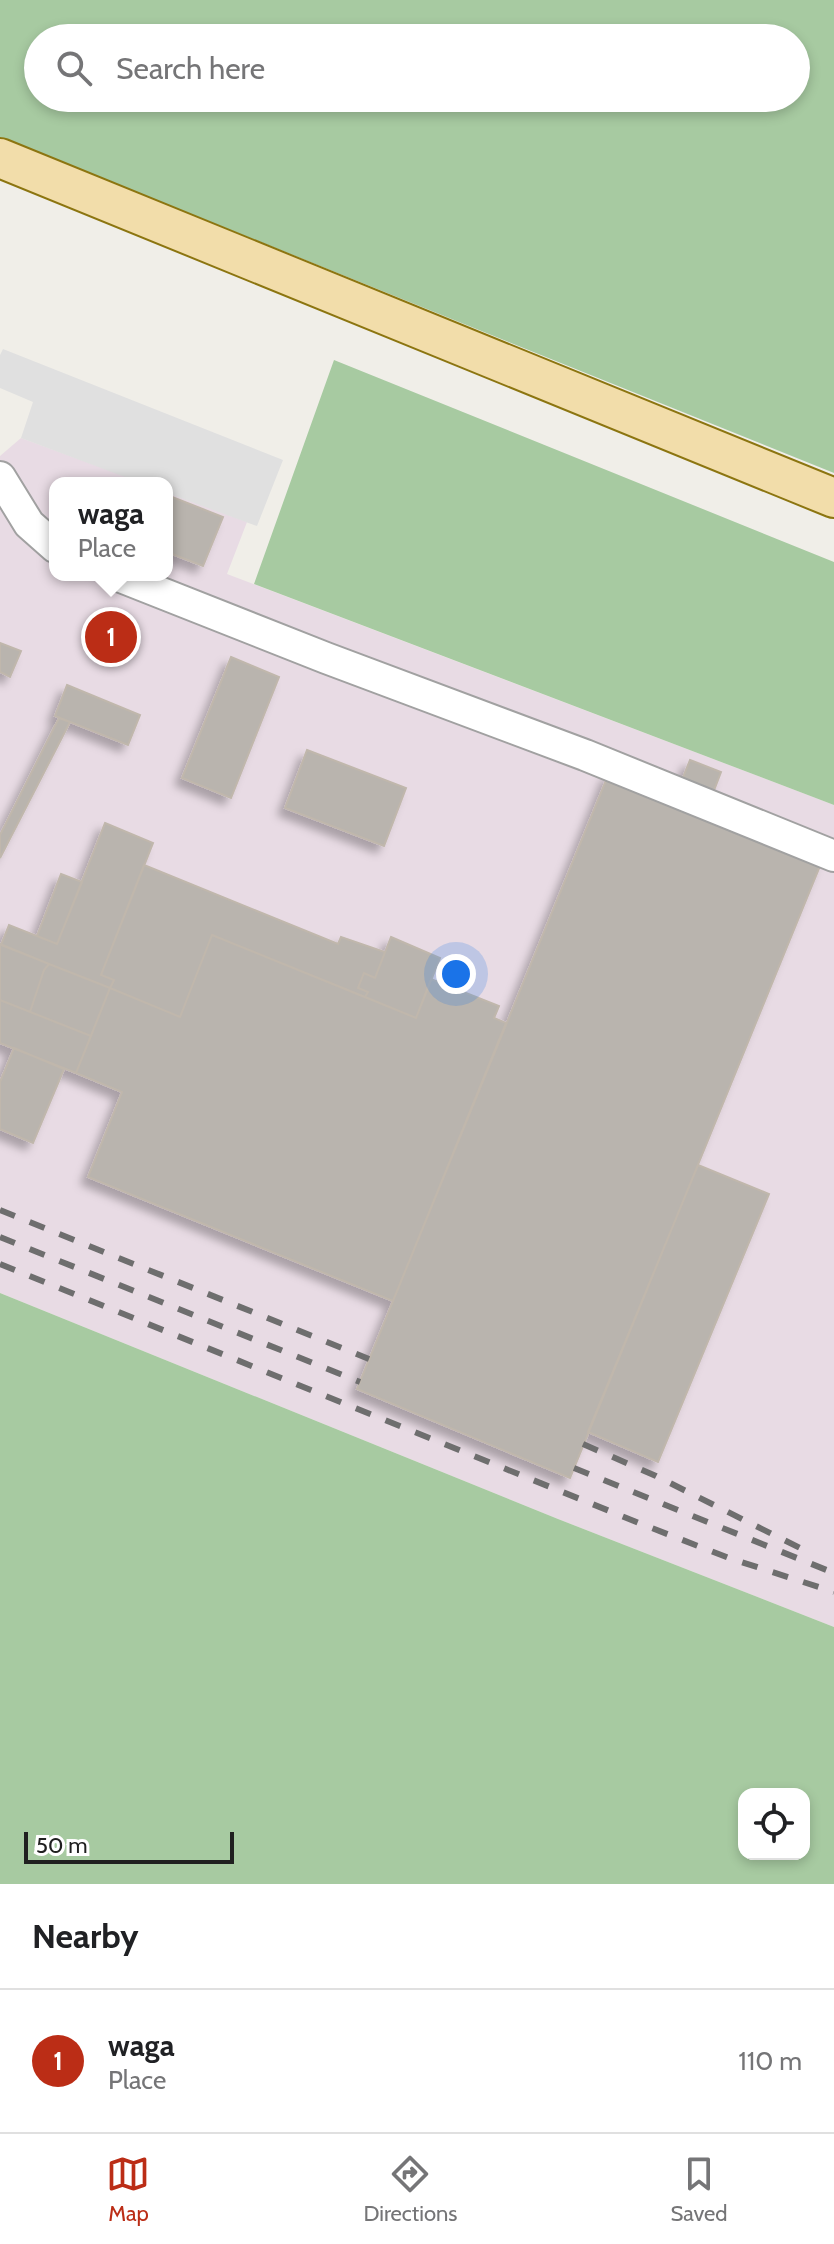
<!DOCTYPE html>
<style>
:root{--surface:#fff;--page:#f2f2f2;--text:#202124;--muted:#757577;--line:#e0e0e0;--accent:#bb2d16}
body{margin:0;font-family:Cabin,sans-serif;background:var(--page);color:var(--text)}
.controls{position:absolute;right:24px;bottom:24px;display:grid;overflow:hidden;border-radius:16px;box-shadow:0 4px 12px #0003}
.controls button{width:72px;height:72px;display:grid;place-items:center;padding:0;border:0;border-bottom:2px solid var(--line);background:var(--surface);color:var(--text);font:40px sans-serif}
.scale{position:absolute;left:24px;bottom:20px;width:210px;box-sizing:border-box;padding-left:8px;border:4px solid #202020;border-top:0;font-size:22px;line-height:28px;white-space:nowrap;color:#202020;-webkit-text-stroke:6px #fff;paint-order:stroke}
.you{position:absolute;left:456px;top:974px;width:28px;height:28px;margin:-20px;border:6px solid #fff;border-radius:50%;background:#1a73e8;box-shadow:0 0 0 12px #1a73e833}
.badge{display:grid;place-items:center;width:52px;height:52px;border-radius:50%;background:var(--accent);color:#fff;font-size:26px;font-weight:700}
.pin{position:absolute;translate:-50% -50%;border:4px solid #fff;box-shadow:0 2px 8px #0006}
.popup{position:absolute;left:49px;top:477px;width:124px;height:104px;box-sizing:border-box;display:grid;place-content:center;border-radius:16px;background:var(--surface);filter:drop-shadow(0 2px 6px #0005);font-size:26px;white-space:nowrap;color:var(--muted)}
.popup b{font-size:30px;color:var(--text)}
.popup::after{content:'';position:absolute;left:50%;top:100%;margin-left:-16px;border:16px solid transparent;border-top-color:var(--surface)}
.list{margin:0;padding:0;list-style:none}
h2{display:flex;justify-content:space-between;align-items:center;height:104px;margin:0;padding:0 32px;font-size:34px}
h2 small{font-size:26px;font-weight:400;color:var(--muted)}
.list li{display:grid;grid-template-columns:52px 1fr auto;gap:24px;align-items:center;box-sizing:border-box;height:144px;padding:0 32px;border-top:2px solid var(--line)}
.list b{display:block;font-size:30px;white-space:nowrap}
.list p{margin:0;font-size:26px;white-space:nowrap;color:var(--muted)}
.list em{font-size:26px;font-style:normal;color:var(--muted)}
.icon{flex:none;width:44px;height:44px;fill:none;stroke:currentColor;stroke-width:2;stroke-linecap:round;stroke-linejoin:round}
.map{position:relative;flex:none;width:834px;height:1884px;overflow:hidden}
.search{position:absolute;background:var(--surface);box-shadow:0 4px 12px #0003;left:24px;right:24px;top:24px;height:88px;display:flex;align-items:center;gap:20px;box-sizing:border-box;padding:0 28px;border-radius:44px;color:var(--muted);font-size:30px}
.sheet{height:248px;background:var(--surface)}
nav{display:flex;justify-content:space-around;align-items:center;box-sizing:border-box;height:112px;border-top:2px solid var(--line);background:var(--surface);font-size:22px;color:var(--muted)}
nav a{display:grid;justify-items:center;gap:4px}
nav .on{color:var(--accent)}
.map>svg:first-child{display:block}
.industrial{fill:#e8dbe4}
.forest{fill:#a7caa1;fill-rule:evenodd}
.parking{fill:#e0e0e0}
.building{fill:#b9b4ae;stroke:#c0b7ac;stroke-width:2;filter:url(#shadow)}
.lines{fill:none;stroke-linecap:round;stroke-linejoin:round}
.minor-casing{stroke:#a1a1a1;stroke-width:34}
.major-casing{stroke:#8c7510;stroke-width:42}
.minor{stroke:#fff;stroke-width:30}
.major{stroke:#f2ddaa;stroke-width:38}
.rail{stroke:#6e6e6e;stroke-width:6;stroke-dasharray:16 16;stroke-linecap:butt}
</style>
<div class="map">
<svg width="834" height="1884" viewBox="0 0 834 1884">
<defs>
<filter id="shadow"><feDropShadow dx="-7" dy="7" stdDeviation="4" flood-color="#0004"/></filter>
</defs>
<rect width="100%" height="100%" fill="#f0eee8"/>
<!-- industrial -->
<path class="industrial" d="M21,438L143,483H55V575H167V492L247,522L227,574L834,805V1627L558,1519L0,1293V456Z"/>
<!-- forest -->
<path class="forest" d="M0,0H834V473L0,137ZM38,38H796V98H38Z
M334,360L834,562V805L254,584Z
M0,1293L558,1519L834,1627V1884H0ZM804,1794V1854H744V1794Z"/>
<!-- parking -->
<path class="parking" d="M3,349L283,460L257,526L167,493V483H141L21,438L33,402L0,388V355Z"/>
<!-- building -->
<path class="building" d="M167,495L223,517L203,566L167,552Z
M105,629L121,635L118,645L101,640Z
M0,643L21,651L10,677L0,672Z
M231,657L279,677L231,798L182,778Z
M67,685L140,715L128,745L55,716Z
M59,718L70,722L0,858V835Z
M307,750L406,788L384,846L285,808Z
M690,760L721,772L713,793L682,780Z
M609,773L822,861L570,1478L357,1389Z
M105,823L153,843L101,975L114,980L110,988L1,945L9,925L57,944Z
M144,865L338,944L341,937L385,952L375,978L364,973L358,988L368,992L365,997L212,935L180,1017L110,988L114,980L101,975Z
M61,874L82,882L57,944L37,936Z
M212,935L416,1018L431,979L499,1006L494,1018L506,1023L393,1301L88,1177L122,1092L76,1073L110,988L180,1017Z
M391,937L440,958L416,1018L365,997L368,992L358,988L364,973L375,978Z
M0,944L49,964L44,970L30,1012L0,1000Z
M49,964L110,988L91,1036L30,1012L44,970Z
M0,1000L91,1036L76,1073L0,1043Z
M14,1048L64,1069L33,1143L0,1129V1082Z
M698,1165L769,1194L658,1462L588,1432Z"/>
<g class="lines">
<!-- minor casing -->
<g class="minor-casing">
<path id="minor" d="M0,477L29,524L55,547
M116,575L326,658L585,755L834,856"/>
</g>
<!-- major casing -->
<g class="major-casing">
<path id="major" d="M0,158L834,498"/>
</g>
<!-- minor -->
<use href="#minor" class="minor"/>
<!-- major -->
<use href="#major" class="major"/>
<!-- rail -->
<path class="rail" d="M0,1210L369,1359
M0,1237L360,1382
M0,1264L644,1525L729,1558L834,1592
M583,1444L656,1476L804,1550
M574,1468L834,1573"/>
</g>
</svg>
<div class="controls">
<button><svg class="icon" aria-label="locate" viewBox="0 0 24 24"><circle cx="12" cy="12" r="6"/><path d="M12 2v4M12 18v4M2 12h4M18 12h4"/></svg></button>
</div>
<div class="scale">50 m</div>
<div class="you"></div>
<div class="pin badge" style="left:111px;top:637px">1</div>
<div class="popup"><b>waga</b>Place</div>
<div class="search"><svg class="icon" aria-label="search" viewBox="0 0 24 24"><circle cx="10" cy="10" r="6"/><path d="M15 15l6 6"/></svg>Search here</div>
</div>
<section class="sheet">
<h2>Nearby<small></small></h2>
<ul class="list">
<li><span class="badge">1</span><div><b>waga</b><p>Place</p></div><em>110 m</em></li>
</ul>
</section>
<nav>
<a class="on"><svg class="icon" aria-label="map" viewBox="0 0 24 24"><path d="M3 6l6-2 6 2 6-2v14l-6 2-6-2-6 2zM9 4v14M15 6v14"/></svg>Map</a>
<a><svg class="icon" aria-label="directions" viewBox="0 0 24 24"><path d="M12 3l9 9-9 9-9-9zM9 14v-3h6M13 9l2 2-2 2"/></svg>Directions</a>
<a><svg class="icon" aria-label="saved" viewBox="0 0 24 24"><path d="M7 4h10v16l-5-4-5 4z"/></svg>Saved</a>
</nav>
